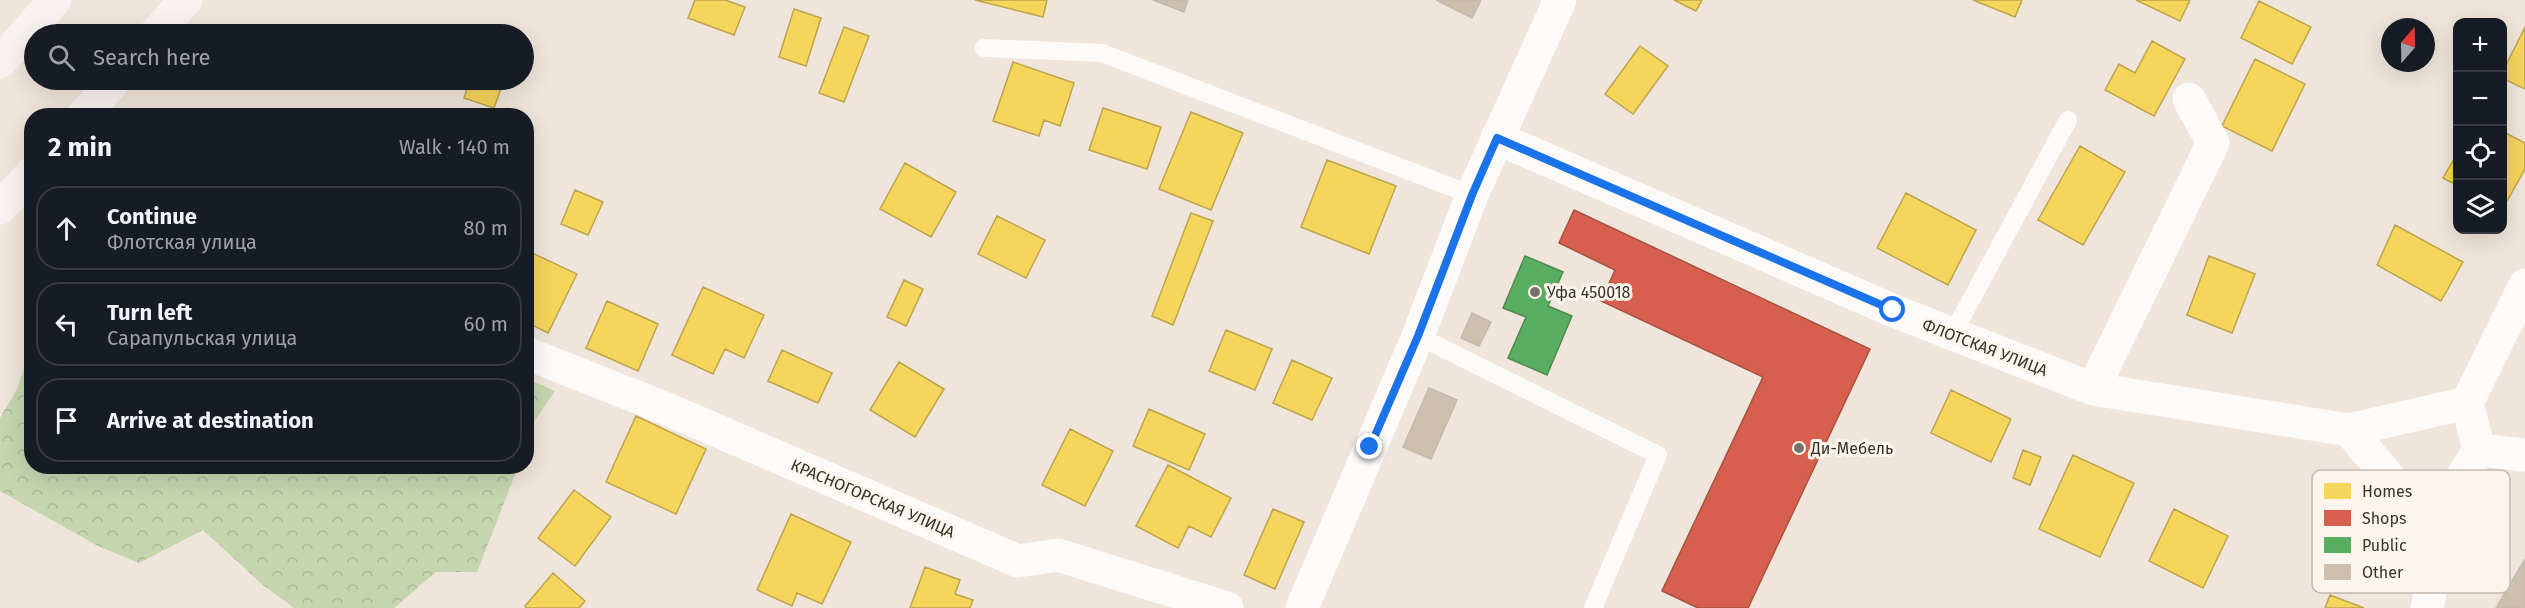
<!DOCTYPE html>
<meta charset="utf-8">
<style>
:root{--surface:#171b24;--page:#242831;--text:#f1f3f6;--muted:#9ea1a6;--line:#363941}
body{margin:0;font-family:"Fira Sans",sans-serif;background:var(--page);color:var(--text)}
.controls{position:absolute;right:18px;top:18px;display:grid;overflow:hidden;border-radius:12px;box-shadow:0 6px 24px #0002}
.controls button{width:54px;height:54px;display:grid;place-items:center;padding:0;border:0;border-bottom:2px solid var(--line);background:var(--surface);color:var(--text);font:30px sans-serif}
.compass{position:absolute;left:2381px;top:18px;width:54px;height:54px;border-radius:50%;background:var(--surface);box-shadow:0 6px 24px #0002;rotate:20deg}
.stop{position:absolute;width:18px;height:18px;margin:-14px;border:4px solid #1a73e8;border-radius:50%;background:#fff}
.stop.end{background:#1a73e8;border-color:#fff;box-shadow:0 2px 6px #0008}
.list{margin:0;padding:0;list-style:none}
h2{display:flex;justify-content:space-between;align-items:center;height:78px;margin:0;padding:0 24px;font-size:26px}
h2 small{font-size:20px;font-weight:400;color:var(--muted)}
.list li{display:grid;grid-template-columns:39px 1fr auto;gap:18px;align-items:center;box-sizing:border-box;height:84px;margin:0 12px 12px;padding:0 12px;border:2px solid var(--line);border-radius:24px}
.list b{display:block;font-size:22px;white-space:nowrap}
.list p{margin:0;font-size:20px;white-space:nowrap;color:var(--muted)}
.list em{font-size:20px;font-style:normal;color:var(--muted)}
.icon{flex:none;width:33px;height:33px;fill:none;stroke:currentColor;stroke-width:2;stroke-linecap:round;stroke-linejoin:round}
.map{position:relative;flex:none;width:2525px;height:608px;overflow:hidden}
.search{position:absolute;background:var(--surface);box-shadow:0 6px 24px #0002;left:24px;top:24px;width:510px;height:66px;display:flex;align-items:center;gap:15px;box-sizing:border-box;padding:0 21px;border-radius:33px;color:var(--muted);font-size:22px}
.panel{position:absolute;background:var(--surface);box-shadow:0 6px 24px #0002;left:24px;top:108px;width:510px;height:366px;border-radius:24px}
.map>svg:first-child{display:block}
.forest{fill:url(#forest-crowns)}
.homes{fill:#f6d55c;stroke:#bda44d;stroke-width:1.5}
.shops{fill:#d6604d;stroke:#a75242;stroke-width:1.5}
.public{fill:#5aae61;stroke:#508950;stroke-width:1.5}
.building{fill:#cfc0ae;stroke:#c1bab1;stroke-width:1.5}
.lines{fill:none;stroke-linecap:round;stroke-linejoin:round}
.lane{stroke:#fdfbf9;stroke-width:18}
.street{stroke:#fdfbf9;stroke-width:33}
.primary{stroke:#f8f2f1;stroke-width:33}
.route{stroke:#1a73e8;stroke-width:8}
.poi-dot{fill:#797168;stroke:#fcf5ed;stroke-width:2}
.labels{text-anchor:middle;stroke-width:6;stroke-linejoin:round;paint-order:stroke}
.poi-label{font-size:16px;fill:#39322a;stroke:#fcf5ed;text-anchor:start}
.street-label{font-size:16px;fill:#39322a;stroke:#fcf5ed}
.key{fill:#fcf5ed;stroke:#c2bab2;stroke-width:1.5}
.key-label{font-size:16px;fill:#39322a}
</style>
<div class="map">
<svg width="2525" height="608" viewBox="0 0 2525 608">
<defs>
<pattern id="forest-crowns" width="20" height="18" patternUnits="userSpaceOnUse" patternTransform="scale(1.5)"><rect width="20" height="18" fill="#c5d6af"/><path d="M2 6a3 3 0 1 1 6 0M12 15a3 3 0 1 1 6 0" fill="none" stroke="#aab897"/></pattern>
</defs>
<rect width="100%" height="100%" fill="#efe5da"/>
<!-- forest -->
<path class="forest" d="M31,349L32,466L518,467L477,572H436L394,608H294L263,585L203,530L139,563L98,546L0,491V418L17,389Z
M527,379L555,391L533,423L527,442Z"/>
<!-- homes -->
<path class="homes" d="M695,0H725L745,7L734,35L688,18Z
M975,0H1047L1043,17Z
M1674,0H1702L1696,11Z
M1973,0H2022L2015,17Z
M2136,0H2190L2180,21Z
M2259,1L2311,27L2292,64L2241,38Z
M794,9L821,18L806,66L779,57Z
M844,27L869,36L844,102L819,93Z
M2525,27V89L2502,78V73Z
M2152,41L2185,59L2154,116L2105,90L2119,64L2135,73Z
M1640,46L1668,66L1633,114L1605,94Z
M2255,59L2305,84L2272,151L2222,126Z
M1013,62L1074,83L1060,126L1044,120L1039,136L993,121Z
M470,80H504L494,108L464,98Z
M1103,108L1161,127L1147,169L1089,150Z
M1191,112L1243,133L1211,210L1159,189Z
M2502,131L2525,143V169L2502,210Z
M2080,146L2125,172L2083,245L2038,220Z
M2458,152V186L2443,178Z
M1327,160L1396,186L1369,254L1301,227Z
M905,163L956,192L931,237L880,209Z
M575,190L603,202L588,235L561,224Z
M1906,193L1976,230L1948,285L1877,248Z
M1191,213L1213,221L1173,325L1152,316Z
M997,216L1045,240L1026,278L978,254Z
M2395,225L2463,262L2441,301L2377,265Z
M526,250L577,274L548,333L526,322Z
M2209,256L2255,274L2232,333L2187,315Z
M904,280L923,289L906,326L887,317Z
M703,287L764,315L744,358L725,349L713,374L672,355Z
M607,301L658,324L638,371L586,348Z
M1226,330L1272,349L1255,390L1209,371Z
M782,350L832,373L818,403L768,381Z
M1292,360L1332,378L1312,420L1273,403Z
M899,362L944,389L915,437L870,410Z
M1951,390L2011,419L1991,462L1931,433Z
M1149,409L1205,434L1189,470L1133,446Z
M636,416L706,449L676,514L606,482Z
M1070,429L1113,451L1085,506L1042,485Z
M2023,450L2041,457L2030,485L2013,478Z
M2073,455L2134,483L2100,557L2039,529Z
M1168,465L1231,498L1211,537L1189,526L1178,548L1136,526Z
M574,490L611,517L575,566L538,538Z
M1273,509L1304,522L1275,589L1244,575Z
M2174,509L2228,536L2203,588L2149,561Z
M791,514L851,542L822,604L797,593L792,606L757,590Z
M925,567L960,580L955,594L973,600L970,608H910Z
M553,573L585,601L579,608H526L525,606Z
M2330,595L2364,608H2325Z"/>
<!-- shops -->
<path class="shops" d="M1574,210L1870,349L1748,608H1698L1662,591L1763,377L1601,301L1615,270L1559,243Z"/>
<!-- public -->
<path class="public" d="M1525,256L1563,272L1548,306L1572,316L1547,375L1508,358L1526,317L1503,308Z"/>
<!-- building -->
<path class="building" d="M1153,0H1188L1184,12Z
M1436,0H1481L1472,18Z
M1472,313L1491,322L1479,346L1461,338Z
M1429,388L1457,400L1431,459L1403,447Z
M2525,559V608H2496Z"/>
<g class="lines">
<!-- lane -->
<path class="lane" d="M984,48L1102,53L1472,195
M1952,335L2068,120
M1418,336L1658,455L1593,608"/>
<!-- street -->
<path class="street" d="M1497,138L1894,311L2093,389L2349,430L2467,403
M526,353L667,409L1018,561L1058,555L1227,608
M2093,389L2213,143L2189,99
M2349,430L2440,538
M2479,450L2525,455
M1302,608L1418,336L1472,195L1560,0
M2427,608L2448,499L2479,450L2467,403L2525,285"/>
<!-- primary -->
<path class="primary" d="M155,34L186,0
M0,62L55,0
M83,116L115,80
M0,208L32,173"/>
</g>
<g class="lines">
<!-- route -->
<path class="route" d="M1370,447L1418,336L1472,195L1497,138L1893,310"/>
</g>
<!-- markers -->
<g class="poi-dot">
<circle cx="1535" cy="292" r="6"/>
<circle cx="1799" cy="448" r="6"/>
</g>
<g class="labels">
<!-- poi labels -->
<g class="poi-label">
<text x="1547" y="298">Уфа 450018</text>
<text x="1811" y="454">Ди-Мебель</text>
</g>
<!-- street labels -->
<g class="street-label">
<text transform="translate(1985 347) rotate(21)" y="6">ФЛОТСКАЯ УЛИЦА</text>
<text transform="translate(873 498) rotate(23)" y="6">КРАСНОГОРСКАЯ УЛИЦА</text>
</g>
</g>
<!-- legend -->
<rect x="2312" y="470" width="198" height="123" rx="9" class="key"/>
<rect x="2324" y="483" width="27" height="16" fill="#f6d55c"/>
<rect x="2324" y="510" width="27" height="16" fill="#d6604d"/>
<rect x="2324" y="537" width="27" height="16" fill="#5aae61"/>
<rect x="2324" y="564" width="27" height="16" fill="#cfc0ae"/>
<g class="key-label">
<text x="2362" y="497">Homes</text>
<text x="2362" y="524">Shops</text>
<text x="2362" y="551">Public</text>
<text x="2362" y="578">Other</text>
</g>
</svg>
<div class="controls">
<button>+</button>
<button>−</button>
<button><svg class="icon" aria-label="locate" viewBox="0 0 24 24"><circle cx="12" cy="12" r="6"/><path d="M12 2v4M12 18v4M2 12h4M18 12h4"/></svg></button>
<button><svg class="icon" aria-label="layers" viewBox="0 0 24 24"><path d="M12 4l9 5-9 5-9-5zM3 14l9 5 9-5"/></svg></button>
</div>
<svg class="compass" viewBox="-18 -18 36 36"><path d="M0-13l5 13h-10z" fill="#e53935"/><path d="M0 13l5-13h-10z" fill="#9ea1a6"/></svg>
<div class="stop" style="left:1893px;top:310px"></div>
<div class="stop end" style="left:1370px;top:447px"></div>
<div class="search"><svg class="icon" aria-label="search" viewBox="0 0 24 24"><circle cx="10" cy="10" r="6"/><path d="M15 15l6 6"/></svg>Search here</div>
<section class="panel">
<h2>2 min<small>Walk · 140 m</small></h2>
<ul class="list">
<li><svg class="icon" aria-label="ahead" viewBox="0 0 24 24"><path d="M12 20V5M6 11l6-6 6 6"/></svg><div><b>Continue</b><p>Флотская улица</p></div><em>80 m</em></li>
<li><svg class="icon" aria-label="left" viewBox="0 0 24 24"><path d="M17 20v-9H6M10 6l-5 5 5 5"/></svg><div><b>Turn left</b><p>Сарапульская улица</p></div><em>60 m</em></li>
<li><svg class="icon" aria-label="arrive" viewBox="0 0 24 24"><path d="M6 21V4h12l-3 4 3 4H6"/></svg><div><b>Arrive at destination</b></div></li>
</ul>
</section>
</div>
